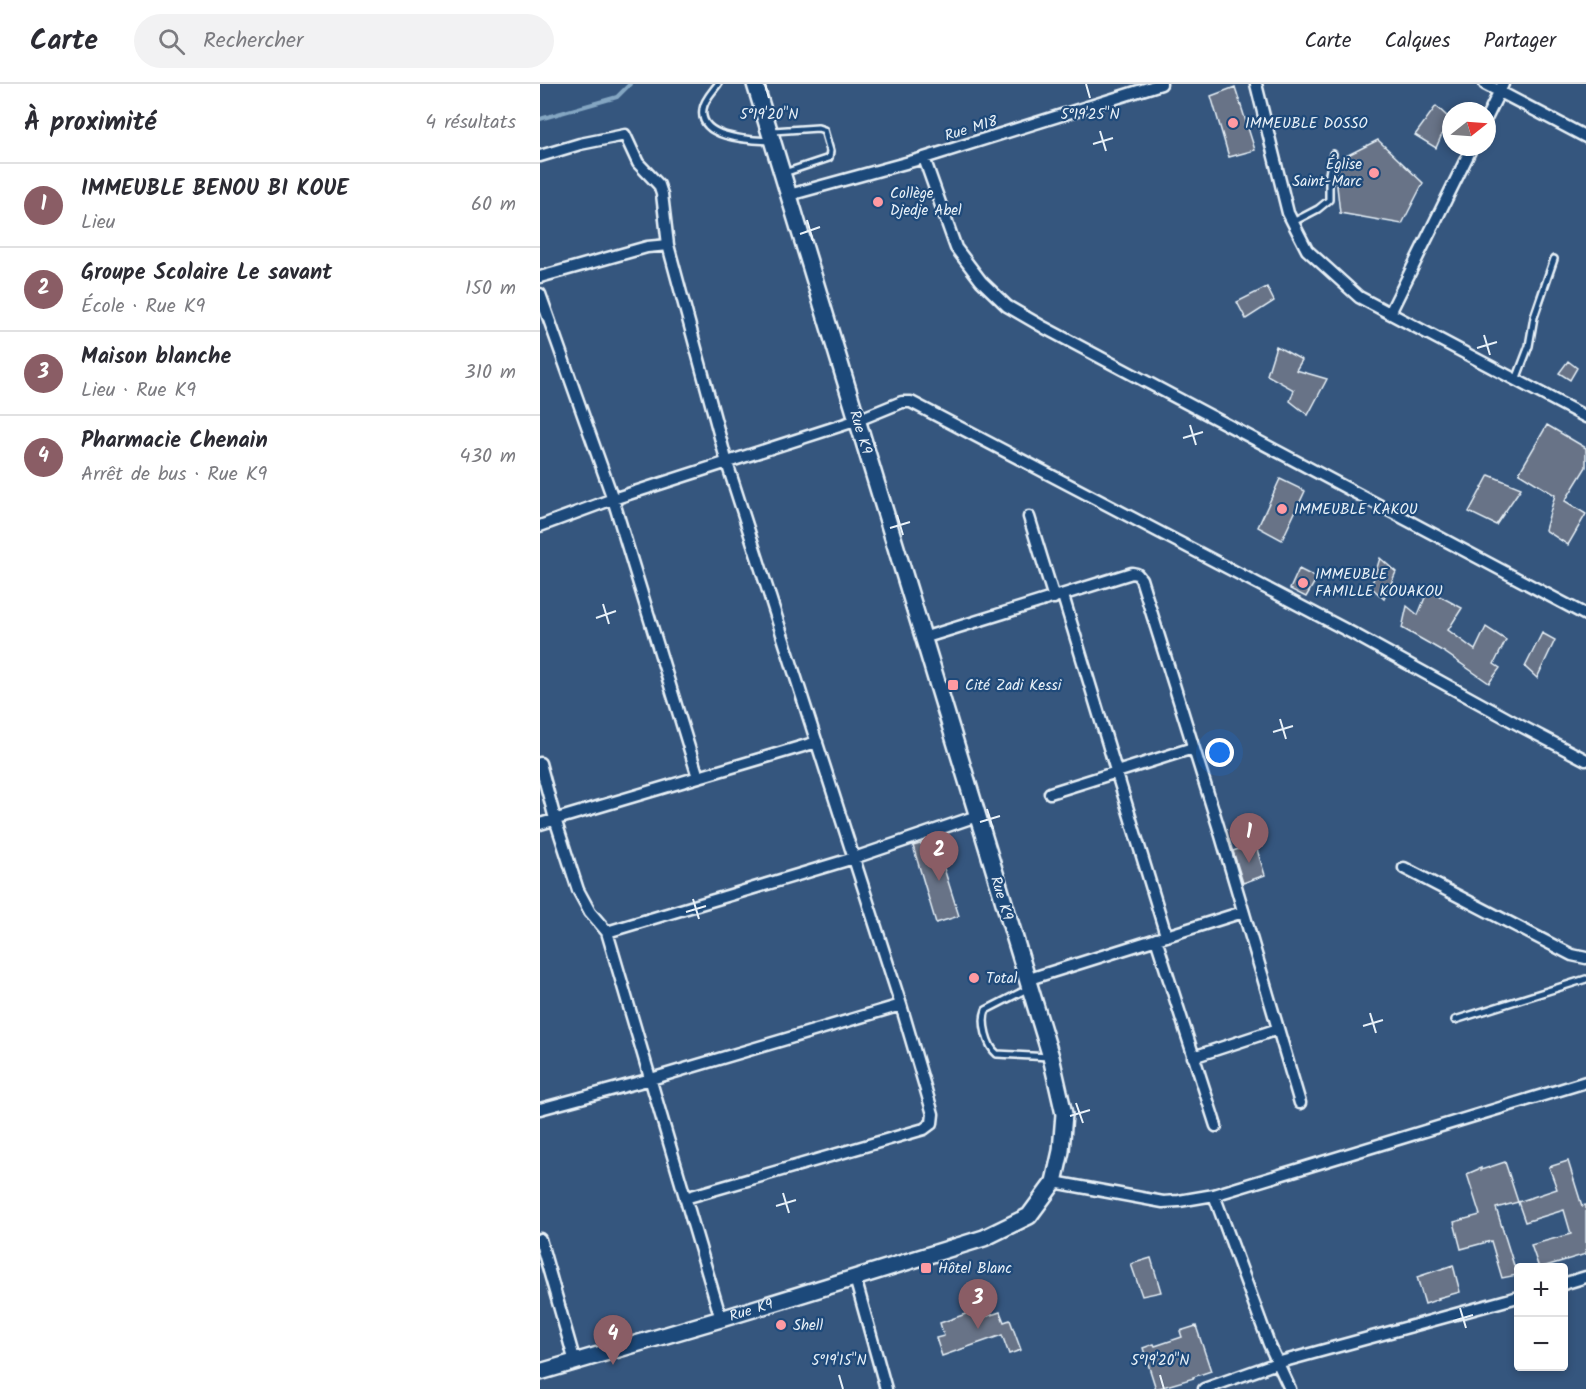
<!DOCTYPE html>
<html lang="fr">
<meta charset="utf-8">
<style>
:root{--surface:#fff;--page:#f2f2f3;--text:#2b2b33;--muted:#7c7c81;--line:#e1e1e2;--accent:#8a5d65}
body{margin:0;font-family:Kalam,sans-serif;background:var(--page);color:var(--text)}
.controls{position:absolute;right:18px;bottom:18px;display:grid;overflow:hidden;border-radius:6px;box-shadow:0 3px 9px #0003}
.controls button{width:54px;height:54px;display:grid;place-items:center;padding:0;border:0;border-bottom:2px solid var(--line);background:var(--surface);color:var(--text);font:30px sans-serif}
.compass{position:absolute;left:902px;top:18px;width:54px;height:54px;border-radius:50%;background:var(--surface);box-shadow:0 3px 9px #0003;rotate:73deg}
.you{position:absolute;left:680px;top:669px;width:21px;height:21px;margin:-15px;border:4px solid #fff;border-radius:50%;background:#1a73e8;box-shadow:0 0 0 9px #1a73e833}
.badge{display:grid;place-items:center;width:39px;height:39px;border-radius:50%;background:var(--accent);color:#fff;font-size:20px;font-weight:700}
.pin{position:absolute;translate:-50% -50px;filter:drop-shadow(0 2px 3px #0008)}
.pin::after{content:'';position:absolute;top:32px;width:21px;height:18px;background:inherit;clip-path:polygon(0 0,100% 0,50% 100%)}
.list{margin:0;padding:0;list-style:none}
h2{display:flex;justify-content:space-between;align-items:center;height:78px;margin:0;padding:0 24px;font-size:26px}
h2 small{font-size:20px;font-weight:400;color:var(--muted)}
.list li{display:grid;grid-template-columns:39px 1fr auto;gap:18px;align-items:center;box-sizing:border-box;height:84px;padding:0 24px;border-top:2px solid var(--line)}
.list b{display:block;font-size:22px;white-space:nowrap}
.list p{margin:0;font-size:20px;white-space:nowrap;color:var(--muted)}
.list em{font-size:20px;font-style:normal;color:var(--muted)}
.icon{flex:none;width:33px;height:33px;fill:none;stroke:currentColor;stroke-width:2;stroke-linecap:round;stroke-linejoin:round}
.map{position:relative;flex:none;width:1046px;height:1305px;overflow:hidden}
header{display:flex;align-items:center;gap:36px;box-sizing:border-box;height:84px;padding:0 30px;background:var(--surface);border-bottom:2px solid var(--line)}
header strong{font-size:28px}
nav{display:flex;gap:33px;margin-inline-start:auto;font-size:21px}
.search{width:420px;height:54px;background:var(--page);display:flex;align-items:center;gap:15px;box-sizing:border-box;padding:0 21px;border-radius:33px;color:var(--muted);font-size:22px}
main{display:flex}
aside{flex:1;background:var(--surface)}
.map>svg:first-child{display:block}
.lines{fill:none;stroke-linecap:round;stroke-linejoin:round}
.stream{stroke:#84a6c2;stroke-width:4}
.building{fill:#677387;stroke:#e8f1f8;stroke-width:1.5}
.lane-casing{stroke:#e8f1f8;stroke-width:10}
.street-casing{stroke:#e8f1f8;stroke-width:15}
.secondary-casing{stroke:#e8f1f8;stroke-width:20}
.lane{stroke:#1f4a7a;stroke-width:5}
.street{stroke:#1f4a7a;stroke-width:10}
.secondary{stroke:#1f4a7a;stroke-width:15}
.ticks{fill:none;stroke:#e8f1f8;stroke-width:2}
.poi-dot{fill:#ff9aa2;stroke:#1f4a7a;stroke-width:2}
.labels{text-anchor:middle;stroke-width:4.5;stroke-linejoin:round;paint-order:stroke}
.poi-label{font-size:15px;fill:#e8f1f8;stroke:#1f4a7a;text-anchor:start}
.street-label{font-size:15px;fill:#e8f1f8;stroke:#1f4a7a}
.ticks-label{font-size:15px;text-anchor:middle;fill:#e8f1f8;stroke:#1f4a7a;stroke-width:4.5;stroke-linejoin:round;paint-order:stroke}
</style>
<header>
<strong>Carte</strong>
<div class="search"><svg class="icon" aria-label="search" viewBox="0 0 24 24"><circle cx="10" cy="10" r="6"/><path d="M15 15l6 6"/></svg>Rechercher</div>
<nav><a>Carte</a><a>Calques</a><a>Partager</a></nav>
</header>
<main>
<aside>
<h2>À proximité<small>4 résultats</small></h2>
<ul class="list">
<li><span class="badge">1</span><div><b>IMMEUBLE BENOU BI KOUE</b><p>Lieu</p></div><em>60 m</em></li>
<li><span class="badge">2</span><div><b>Groupe Scolaire Le savant</b><p>École · Rue K9</p></div><em>150 m</em></li>
<li><span class="badge">3</span><div><b>Maison blanche</b><p>Lieu · Rue K9</p></div><em>310 m</em></li>
<li><span class="badge">4</span><div><b>Pharmacie Chenain</b><p>Arrêt de bus · Rue K9</p></div><em>430 m</em></li>
</ul>
</aside>
<div class="map">
<svg width="1046" height="1305" viewBox="0 0 1046 1305">
<rect width="100%" height="100%" fill="#35567e"/>
<filter id="ink" filterUnits="userSpaceOnUse"><feTurbulence type="fractalNoise" baseFrequency=".0167" numOctaves="2"/><feDisplacementMap in="SourceGraphic" scale="12" xChannelSelector="R" yChannelSelector="G"/><feConvolveMatrix kernelMatrix="1 2 1 2 8 2 1 2 1" color-interpolation-filters="sRGB"/></filter>
<g filter="url(#ink)">
<g class="lines">
<!-- stream -->
<path class="stream" d="M0,35L77,13L90,0"/>
</g>
<!-- building -->
<path class="building" d="M695,3L715,66L689,73L671,12Z
M896,22L909,34L896,64L875,51Z
M838,56L883,99L862,140L800,129L795,84L796,77Z
M727,203L734,217L706,235L697,218Z
M736,262L762,276L756,286L787,295L768,331L750,317L754,306L727,291Z
M1028,277L1037,284L1030,296L1019,289Z
M1007,341L1046,364V383L1025,417L1046,430L1028,461L1005,446L1015,411L979,389Z
M949,391L981,404L956,441L929,428Z
M740,395L765,407L742,456L718,443Z
M840,474L856,488L844,515L831,503Z
M759,485L777,494L766,513L750,505Z
M888,506L922,524L908,546L935,566L946,543L966,556L954,580L960,584L949,599L904,568L862,544L867,522L878,531Z
M1002,549L1015,556L997,594L985,583Z
M395,756L419,832L396,839L373,762Z
M715,759L725,791L703,799L693,767Z
M1028,1077L1042,1122L1046,1121V1170L999,1184L991,1161L1031,1150L1024,1126L985,1138L978,1118L1017,1105L1009,1083Z
M965,1078L978,1118L956,1124L977,1191L962,1194L951,1157L921,1165L914,1138L940,1131L927,1090L941,1084V1086Z
M611,1174L621,1208L602,1212L591,1180Z
M913,1181L920,1208L898,1214L899,1215L885,1220L877,1193Z
M440,1225L442,1234L460,1228L464,1238L470,1236L481,1266L469,1270L462,1251L402,1272L396,1254L404,1252L400,1239Z
M656,1242L671,1287L653,1293L654,1294L616,1305L603,1264L614,1260L615,1262L642,1253L640,1247Z"/>
<g class="lines">
<!-- lane casing -->
<g class="lane-casing">
<path id="lane" d="M178,0C173,7 164,16 163,25C158,55 211,56 230,57
M233,47L278,44L284,46L290,67L289,74L244,89
M753,138L778,125L789,116V90L793,70
M976,296L989,262L994,233L1014,175
M489,904L446,926C441,938 447,962 457,970L509,973
M915,936L1046,895"/>
</g>
<!-- street casing -->
<g class="street-casing">
<path id="street" d="M716,0L748,129L767,166L819,213L1046,333
M945,0L1046,53
M947,33L963,0
M0,72L40,60L85,51L98,79L119,101L122,110L128,161
M384,74L416,164L441,197L467,222L505,244L1046,531
M249,111L384,74L621,0
M0,193L107,163L128,161L187,379L361,921L393,1030L392,1039L384,1045L145,1114
M0,210L73,415L158,693
M850,229L932,63
M489,433L514,514
M0,442L73,415L318,336L362,318H371L812,549L981,642L1046,676
M523,512L626,851
M383,554L592,489L597,490L601,495L679,745L760,1019
M0,679L15,735L38,806L50,828L67,848L181,1235
M510,709L653,664
M0,740L277,658
M864,784L1032,871L1046,874
M67,848L314,774L437,732
M616,855L676,1042
M486,896L703,828
M653,973L738,945
M0,1025L111,995L361,921
M514,1098L623,1118L639,1117L674,1111L1046,998
M674,1111L729,1260L750,1305
M0,1155L35,1278
M315,1194L346,1305
M1023,1200L1046,1193
M664,1305L737,1279L978,1213"/>
</g>
<!-- secondary casing -->
<g class="secondary-casing">
<g id="secondary">
<path id="s1" d="M0,1288L181,1235L444,1154L489,1132L514,1098L521,1067L524,1030L511,973L215,0"/>
</g>
</g>
<!-- lane -->
<use href="#lane" class="lane"/>
<!-- street -->
<use href="#street" class="street"/>
<!-- secondary -->
<use href="#secondary" class="secondary"/>
</g>
</g>
<!-- ticks -->
<path class="ticks" d="M225,0L229,14M546,0L550,14M560,47L566,67M553,60L573,54M267,136L273,157M260,150L280,143M944,251L950,271M937,264L957,258M650,341L656,361M643,354L663,348M357,431L363,451M350,444L370,438M63,520L69,540M56,534L76,527M740,635L746,655M733,648L753,642M447,725L453,745M440,738L460,732M153,815L159,835M146,828L166,822M830,929L836,949M823,942L843,936M536,1019L543,1039M530,1032L550,1026M243,1109L249,1129M236,1122L256,1116M920,1224L926,1244M913,1237L933,1231M299,1291L303,1305M620,1291L624,1305"/>
<!-- markers -->
<g class="poi-dot">
<circle cx="693" cy="39" r="6"/>
<circle cx="834" cy="89" r="6"/>
<circle cx="338" cy="118" r="6"/>
<circle cx="742" cy="425" r="6"/>
<circle cx="763" cy="499" r="6"/>
<rect x="407" y="595" width="12" height="12" rx="3"/>
<circle cx="434" cy="894" r="6"/>
<rect x="380" y="1178" width="12" height="12" rx="3"/>
<circle cx="241" cy="1241" r="6"/>
</g>
<g class="labels">
<!-- poi labels -->
<g class="poi-label">
<text x="705" y="44">IMMEUBLE DOSSO</text>
<text x="822" y="85" text-anchor="end">Église<tspan x="822" dy="17">Saint-Marc</tspan></text>
<text x="350" y="114">Collège<tspan x="350" dy="17">Djedje Abel</tspan></text>
<text x="754" y="430">IMMEUBLE KAKOU</text>
<text x="775" y="495">IMMEUBLE<tspan x="775" dy="17">FAMILLE KOUAKOU</tspan></text>
<text x="425" y="606">Cité Zadi Kessi</text>
<text x="446" y="899">Total</text>
<text x="398" y="1189">Hôtel Blanc</text>
<text x="253" y="1246">Shell</text>
</g>
<!-- street labels -->
<g class="street-label">
<text transform="translate(431 44) rotate(-17)" y="5">Rue M18</text>
<text transform="translate(321 348) rotate(73)" y="5">Rue K9</text>
<text transform="translate(462 814) rotate(73)" y="5">Rue K9</text>
<text dy="5" stroke="none"><textPath href="#s1" startOffset="220">Rue K9</textPath></text>
</g>
</g>
<g class="ticks-label">
<text x="229" y="35">5°19'20"N</text>
<text x="550" y="35">5°19'25"N</text>
<text x="299" y="1281">5°19'15"N</text>
<text x="620" y="1281">5°19'20"N</text>
</g>
</svg>
<div class="controls">
<button>+</button>
<button>−</button>
</div>
<svg class="compass" viewBox="-18 -18 36 36"><path d="M0-13l5 13h-10z" fill="#e53935"/><path d="M0 13l5-13h-10z" fill="#7c7c81"/></svg>
<div class="you"></div>
<div class="pin badge" style="left:709px;top:779px">1</div>
<div class="pin badge" style="left:399px;top:797px">2</div>
<div class="pin badge" style="left:438px;top:1245px">3</div>
<div class="pin badge" style="left:73px;top:1281px">4</div>
</div>
</main>
